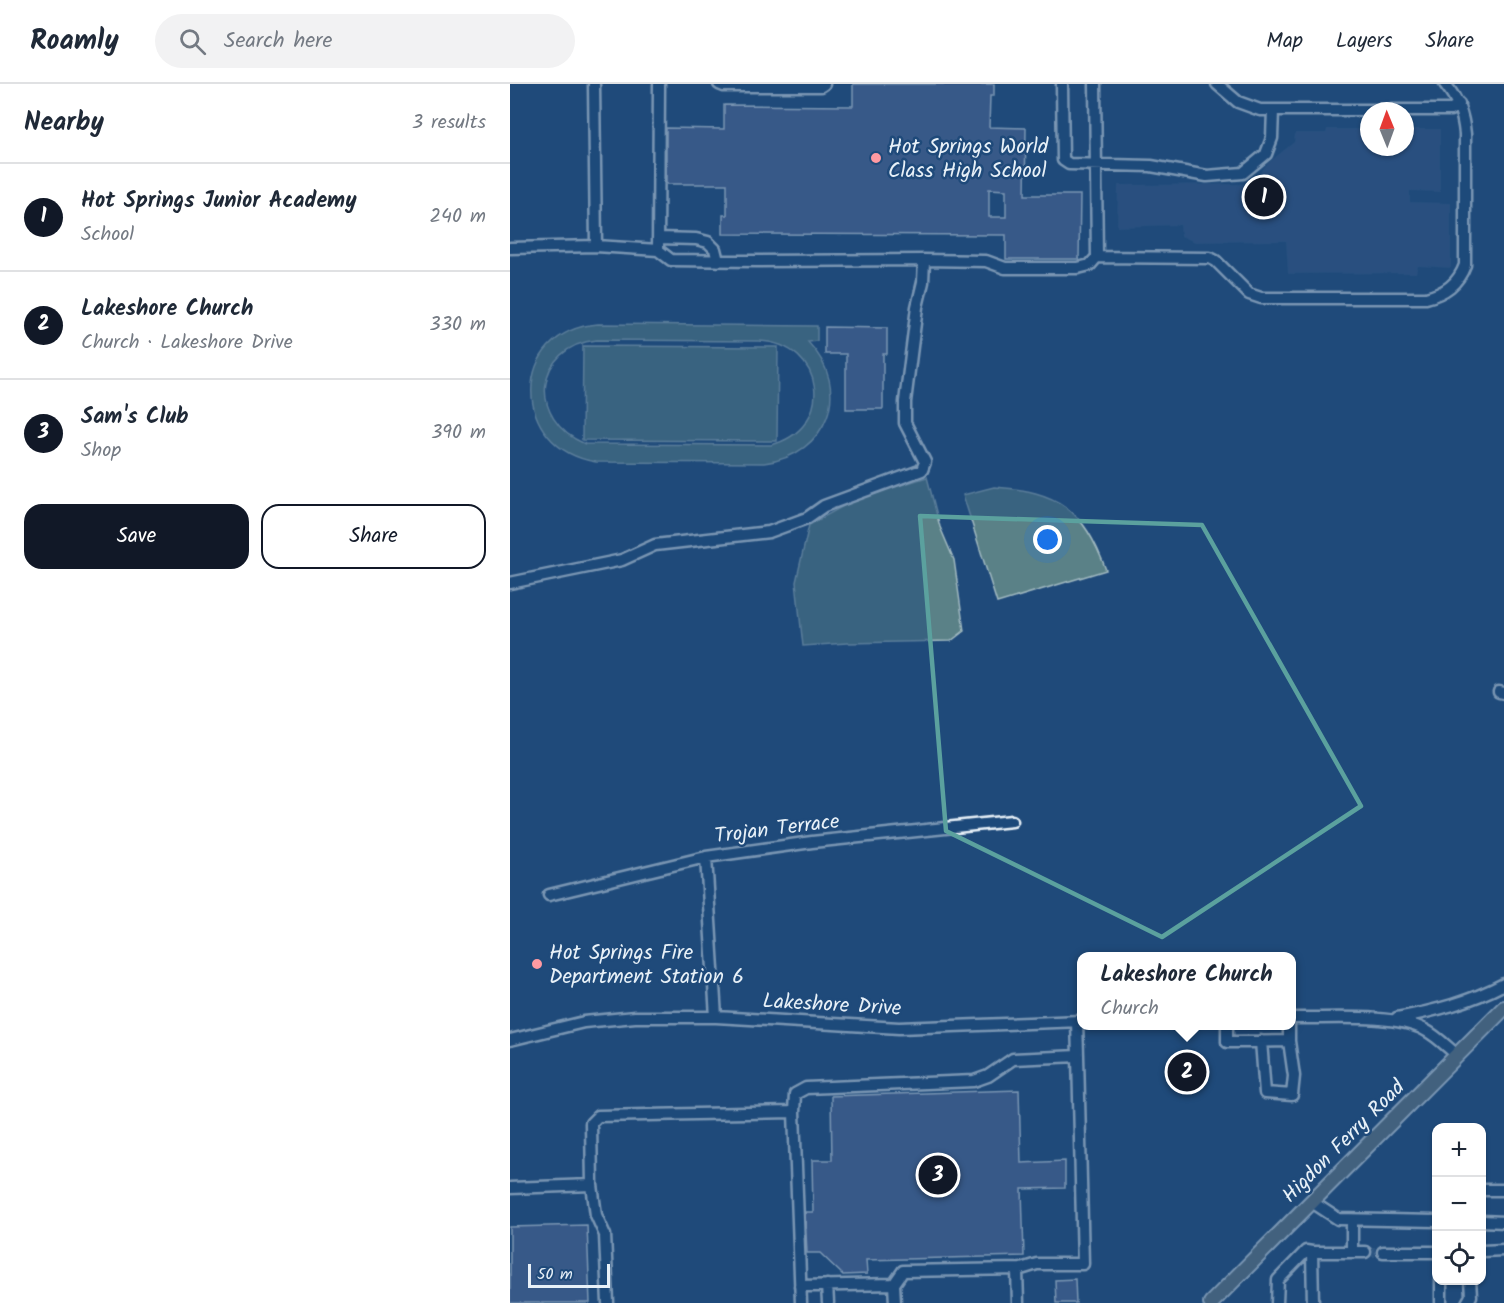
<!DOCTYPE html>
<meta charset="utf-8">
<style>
:root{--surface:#fff;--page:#f2f2f3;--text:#1f2937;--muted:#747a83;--line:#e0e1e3;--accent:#111827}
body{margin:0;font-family:Kalam,sans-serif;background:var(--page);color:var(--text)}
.controls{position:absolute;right:18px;bottom:18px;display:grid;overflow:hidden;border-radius:12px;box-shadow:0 2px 4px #0004}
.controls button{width:54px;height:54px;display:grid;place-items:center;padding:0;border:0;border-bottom:2px solid var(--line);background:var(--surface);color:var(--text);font:30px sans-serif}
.compass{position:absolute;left:850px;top:18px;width:54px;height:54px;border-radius:50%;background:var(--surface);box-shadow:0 2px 4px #0004;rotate:359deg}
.scale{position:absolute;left:18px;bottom:15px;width:82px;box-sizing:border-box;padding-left:6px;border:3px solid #e8f1f8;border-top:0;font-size:16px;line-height:21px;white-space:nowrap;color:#e8f1f8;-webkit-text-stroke:4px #1f4a7a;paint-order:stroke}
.you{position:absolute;left:538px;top:456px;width:21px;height:21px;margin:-15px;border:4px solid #fff;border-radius:50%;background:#1a73e8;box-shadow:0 0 0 9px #1a73e833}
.badge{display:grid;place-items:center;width:39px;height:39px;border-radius:50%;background:var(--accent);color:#fff;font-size:20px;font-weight:700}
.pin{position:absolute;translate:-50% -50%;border:3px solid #fff;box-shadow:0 2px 6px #0006}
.popup{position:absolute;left:567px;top:868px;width:219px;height:78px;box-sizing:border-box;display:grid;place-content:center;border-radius:12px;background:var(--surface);filter:drop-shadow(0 2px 4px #0005);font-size:20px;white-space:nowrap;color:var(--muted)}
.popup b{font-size:22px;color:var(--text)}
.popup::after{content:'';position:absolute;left:50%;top:100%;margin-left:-12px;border:12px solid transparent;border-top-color:var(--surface)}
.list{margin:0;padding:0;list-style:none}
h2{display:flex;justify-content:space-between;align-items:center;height:78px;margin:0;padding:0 24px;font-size:26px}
h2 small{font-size:20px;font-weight:400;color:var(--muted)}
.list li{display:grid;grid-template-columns:39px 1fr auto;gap:18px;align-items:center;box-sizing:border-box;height:108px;padding:0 24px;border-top:2px solid var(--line)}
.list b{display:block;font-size:22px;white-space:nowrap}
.list p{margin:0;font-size:20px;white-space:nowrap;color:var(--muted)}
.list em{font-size:20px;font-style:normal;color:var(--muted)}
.actions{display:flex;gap:12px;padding:18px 24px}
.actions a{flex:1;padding:14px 0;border:2px solid var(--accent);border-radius:18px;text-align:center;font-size:21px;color:var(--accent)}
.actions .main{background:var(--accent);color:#fff}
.icon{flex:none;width:33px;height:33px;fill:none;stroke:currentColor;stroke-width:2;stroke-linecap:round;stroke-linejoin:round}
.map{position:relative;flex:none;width:994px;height:1219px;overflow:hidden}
header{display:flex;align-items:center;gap:36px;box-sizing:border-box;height:84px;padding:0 30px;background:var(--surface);border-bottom:2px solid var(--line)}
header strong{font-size:28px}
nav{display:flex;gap:33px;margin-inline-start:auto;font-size:21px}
.search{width:420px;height:54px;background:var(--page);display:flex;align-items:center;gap:15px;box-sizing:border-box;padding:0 21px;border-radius:33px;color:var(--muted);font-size:22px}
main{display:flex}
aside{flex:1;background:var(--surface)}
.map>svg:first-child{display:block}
.built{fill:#345786}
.green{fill:#5a8187;stroke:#a1b9c0;stroke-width:1.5;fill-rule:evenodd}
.building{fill:#576b9a;stroke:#e8f1f8;stroke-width:1.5;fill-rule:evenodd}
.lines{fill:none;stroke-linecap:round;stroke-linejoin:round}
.minor-tunnel{stroke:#3d638d;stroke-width:10;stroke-dasharray:10 5;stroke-linecap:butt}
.minor-casing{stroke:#e8f1f8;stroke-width:15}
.major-casing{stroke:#e8f1f8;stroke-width:18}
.minor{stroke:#1f4a7a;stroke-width:10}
.major{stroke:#6d7d84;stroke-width:14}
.marked{fill:none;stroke:#5ba19e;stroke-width:4.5;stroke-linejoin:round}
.poi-dot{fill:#ff9aa2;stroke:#1f4a7a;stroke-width:2}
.labels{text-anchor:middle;stroke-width:5;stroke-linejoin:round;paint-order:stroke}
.poi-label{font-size:21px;fill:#e8f1f8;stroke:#1f4a7a;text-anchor:start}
.street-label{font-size:21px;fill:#e8f1f8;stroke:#1f4a7a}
</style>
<header>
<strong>Roamly</strong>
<div class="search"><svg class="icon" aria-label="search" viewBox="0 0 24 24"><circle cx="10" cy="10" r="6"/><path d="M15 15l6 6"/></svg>Search here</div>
<nav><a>Map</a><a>Layers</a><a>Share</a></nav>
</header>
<main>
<aside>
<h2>Nearby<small>3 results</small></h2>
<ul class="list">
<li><span class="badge">1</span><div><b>Hot Springs Junior Academy</b><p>School</p></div><em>240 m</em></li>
<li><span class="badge">2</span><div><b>Lakeshore Church</b><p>Church · Lakeshore Drive</p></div><em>330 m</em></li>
<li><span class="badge">3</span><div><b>Sam's Club</b><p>Shop</p></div><em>390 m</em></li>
</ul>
<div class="actions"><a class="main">Save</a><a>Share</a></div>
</aside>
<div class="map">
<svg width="994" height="1219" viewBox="0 0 994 1219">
<rect width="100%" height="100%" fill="#1f4a7a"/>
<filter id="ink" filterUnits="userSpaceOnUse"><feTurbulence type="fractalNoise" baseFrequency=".0167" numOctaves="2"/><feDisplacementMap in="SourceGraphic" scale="12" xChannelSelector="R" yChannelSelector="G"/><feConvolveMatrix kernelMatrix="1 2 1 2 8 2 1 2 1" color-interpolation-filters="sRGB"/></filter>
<g filter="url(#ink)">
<!-- built -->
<path class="built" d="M817,45H859V63H895V45H930V108L900,107V118L941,119V184L908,182L906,189L778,190L776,157L685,158L671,152L670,141L607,143L608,101L741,100L758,79L784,58L785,49H816Z"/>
<!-- green -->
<path class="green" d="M88,240L307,242V257L298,258C343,305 318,371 254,379L86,378C0,364 0,247 88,240ZM87,256L249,257C316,260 326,344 261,361L75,360C17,336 24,262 87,256Z
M73,262L268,263L267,357L72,356Z
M417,393L430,443L444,476L454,547L441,557L337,559L293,562L286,498L299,441L346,415Z
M484,403C548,407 574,425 596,486L487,519L453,411Z"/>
<!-- building -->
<path class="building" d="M343,0H484V12H480L479,43L516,44L515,111H570L569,175H496V151L213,150V131H217V100H156V44L214,45V21L343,22ZM479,105L496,106V133H479Z
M315,243L377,244V270H373V325H336V270H315Z
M509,1006L511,1079L555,1077V1104L512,1105L514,1172L356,1176L357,1190L333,1191L310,1169H297L295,1128H303L302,1076H322L321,1012Z
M77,1141L80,1219H0V1143Z
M565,1195L566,1219H546L545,1196Z"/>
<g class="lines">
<!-- minor-tunnel -->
<path class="minor-tunnel" d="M855,1168H873"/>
<!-- minor casing -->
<g class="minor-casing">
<path id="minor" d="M84,0L86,162
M209,0L214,2H311L314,0
M552,0L553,76L559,80L641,82L697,92L733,89L756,70L762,54L763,26
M707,0L728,18L750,26H940L949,20
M148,154L186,155L198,158L205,165L208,177
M0,164L86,162L148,166L149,0
M148,166L161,176L247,177L414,176
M587,173L700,174L706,177L739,210L751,214H916C935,209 948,200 955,181V50C953,30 948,16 935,0
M0,499L112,476L145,461L259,448L297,434L314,422L412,386L415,378L395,339V318L407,223L413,198L414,176L476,177L495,184H568L580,181L587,173L585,0
M989,608L994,609
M196,773L206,933
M39,811L196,773L302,758L502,737
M782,934C818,935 884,929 915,946C927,952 937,963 948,972
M887,934C925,927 960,918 994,900
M717,942V958L779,957V942
M0,956L74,938L125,933H206L389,944L572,937
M751,957L755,1009L782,1011L784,992L779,957
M284,1028L291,1219
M82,1101L86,1131L95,1151L98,1219
M0,1104L82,1101L81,1039L88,1032L284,1028L285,1010L296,1004L464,997L478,992L503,975L568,972L567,937
M972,1106H994
M802,1118L828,1135L926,1137
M842,1136V1168H855
M972,1137L994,1138
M972,1167L994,1166
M873,1168H926
M507,1186L508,1219
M931,1196V1219
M317,1201L318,1219
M290,1202L384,1200
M385,1219L384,1200L393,1187L511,1185L527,1180H573L568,972
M767,1219L768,1196L796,1167L802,1168
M803,1219L802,1168H842
M957,1219L961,1212L960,1196"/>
</g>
<!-- major casing -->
<g class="major-casing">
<path id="major" d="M701,1219L994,924"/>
</g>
<!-- minor -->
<use href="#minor" class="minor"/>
<!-- major -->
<use href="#major" class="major"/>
</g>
</g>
<!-- marked area -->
<path d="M0 0H994V1219H0ZM410,432L692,441L851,722L652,853L436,747Z" fill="#1f4a7a" fill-opacity=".55" fill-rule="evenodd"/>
<path class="marked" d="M410,432L692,441L851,722L652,853L436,747Z"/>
<!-- markers -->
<g class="poi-dot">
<circle cx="366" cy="74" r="6"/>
<circle cx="27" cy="880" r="6"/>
</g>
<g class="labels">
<!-- poi labels -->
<g class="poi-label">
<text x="378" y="69">Hot Springs World<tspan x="378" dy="24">Class High School</tspan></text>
<text x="39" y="875">Hot Springs Fire<tspan x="39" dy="24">Department Station 6</tspan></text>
</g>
<!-- street labels -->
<g class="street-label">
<text transform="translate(267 744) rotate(-7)" y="7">Trojan Terrace</text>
<text transform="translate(322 920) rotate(3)" y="7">Lakeshore Drive</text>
<text transform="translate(833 1057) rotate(-45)" y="7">Higdon Ferry Road</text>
</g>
</g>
</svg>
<div class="controls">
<button>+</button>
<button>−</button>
<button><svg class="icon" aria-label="locate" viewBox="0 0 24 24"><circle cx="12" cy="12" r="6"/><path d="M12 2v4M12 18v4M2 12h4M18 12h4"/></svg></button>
</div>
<svg class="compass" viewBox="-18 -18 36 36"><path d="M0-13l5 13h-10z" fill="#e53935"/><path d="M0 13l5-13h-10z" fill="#747a83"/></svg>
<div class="scale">50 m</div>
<div class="you"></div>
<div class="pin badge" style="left:754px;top:113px">1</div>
<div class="pin badge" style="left:677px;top:988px">2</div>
<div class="popup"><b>Lakeshore Church</b>Church</div>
<div class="pin badge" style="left:428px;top:1091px">3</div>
</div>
</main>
